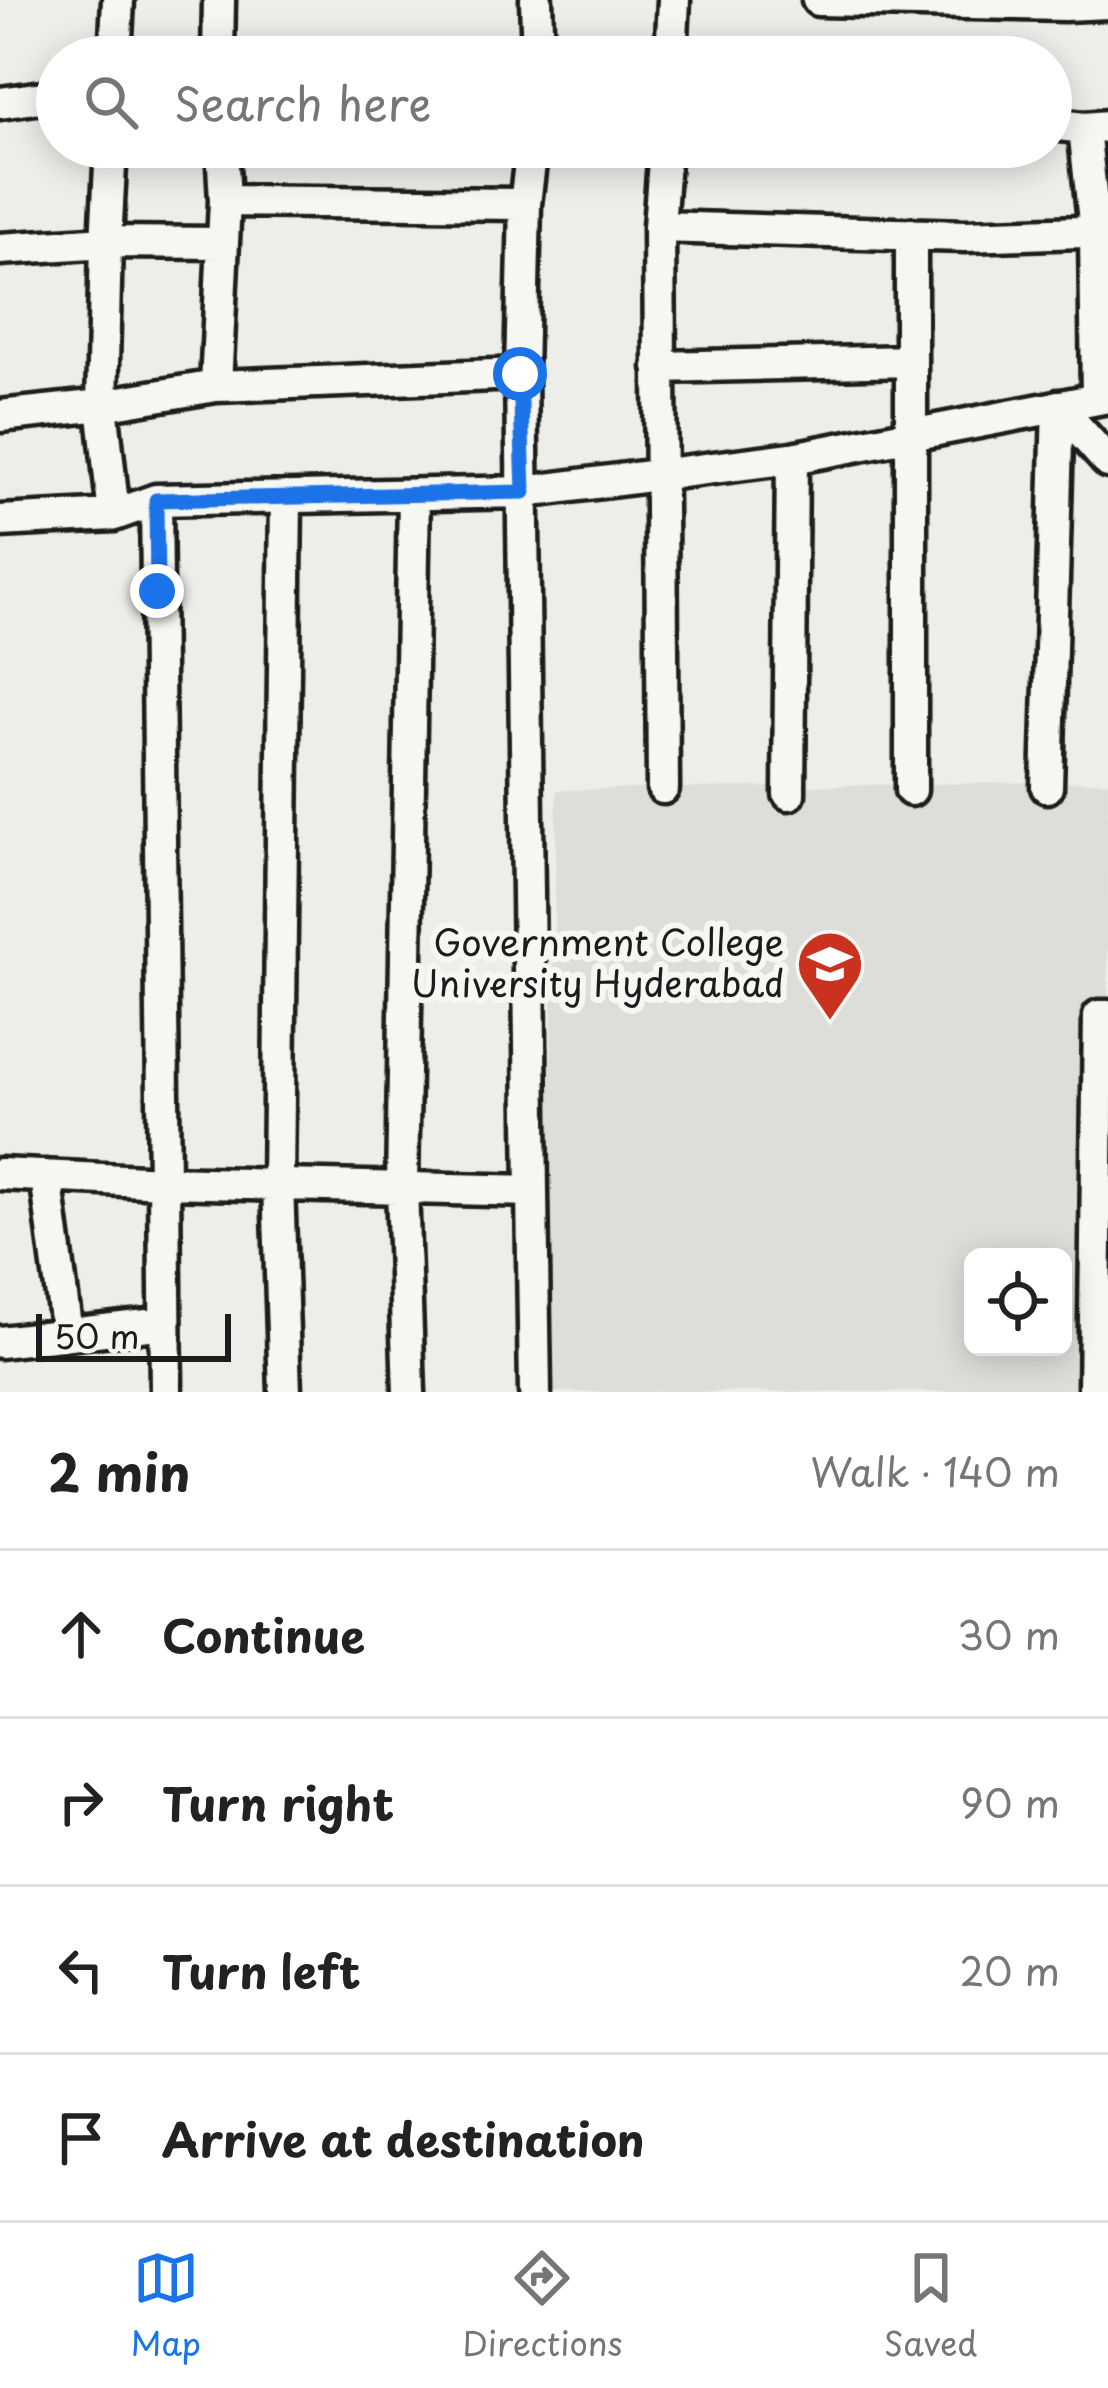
<!DOCTYPE html>
<meta charset="utf-8">
<style>
:root{--surface:#fff;--page:#f2f2f2;--text:#222;--muted:#767676;--line:#e0e0e0;--accent:#1a73e8}
body{margin:0;font-family:"Playpen Sans",sans-serif;background:var(--page);color:var(--text)}
.controls{position:absolute;right:36px;bottom:36px;display:grid;overflow:hidden;border-radius:18px;box-shadow:0 6px 30px #0003}
.controls button{width:108px;height:108px;display:grid;place-items:center;padding:0;border:0;border-bottom:3px solid var(--line);background:var(--surface);color:var(--text);font:60px sans-serif}
.scale{position:absolute;left:36px;bottom:30px;width:195px;box-sizing:border-box;padding-left:12px;border:6px solid #1c1c1c;border-top:0;font-size:33px;line-height:42px;white-space:nowrap;color:#1c1c1c;-webkit-text-stroke:9px #f6f6f2;paint-order:stroke}
.stop{position:absolute;width:36px;height:36px;margin:-27px;border:9px solid #1a73e8;border-radius:50%;background:#fff}
.stop.end{background:#1a73e8;border-color:#fff;box-shadow:0 3px 12px #0008}
.list{margin:0;padding:0;list-style:none}
h2{display:flex;justify-content:space-between;align-items:center;height:156px;margin:0;padding:0 48px;font-size:51px}
h2 small{font-size:39px;font-weight:400;color:var(--muted)}
.list li{display:grid;grid-template-columns:78px 1fr auto;gap:36px;align-items:center;box-sizing:border-box;height:168px;padding:0 48px;border-top:3px solid var(--line)}
.list b{display:block;font-size:45px;white-space:nowrap}
.list em{font-size:39px;font-style:normal;color:var(--muted)}
.icon{flex:none;width:66px;height:66px;fill:none;stroke:currentColor;stroke-width:2;stroke-linecap:round;stroke-linejoin:round}
.map{position:relative;flex:none;width:1108px;height:1392px;overflow:hidden}
.search{position:absolute;background:var(--surface);box-shadow:0 6px 30px #0003;left:36px;right:36px;top:36px;height:132px;display:flex;align-items:center;gap:30px;box-sizing:border-box;padding:0 42px;border-radius:66px;color:var(--muted);font-size:45px}
.sheet{height:828px;background:var(--surface)}
nav{display:flex;justify-content:space-around;align-items:center;box-sizing:border-box;height:168px;border-top:3px solid var(--line);background:var(--surface);font-size:33px;color:var(--muted)}
nav a{display:grid;justify-items:center;gap:6px}
nav .on{color:var(--accent)}
.map>svg:first-child{display:block}
.built{fill:#ddddda;fill-rule:evenodd}
.lines{fill:none;stroke-linecap:round;stroke-linejoin:round}
.street-casing{stroke:#1c1c1c;stroke-width:39}
.street{stroke:#f6f6f2;stroke-width:30}
.route{stroke:#1a73e8;stroke-width:15}
.labels{text-anchor:middle;stroke-width:12;stroke-linejoin:round;paint-order:stroke}
.poi-label{font-size:36px;fill:#1c1c1c;stroke:#f6f6f2;text-anchor:end}
</style>
<div class="map">
<svg width="1108" height="1392" viewBox="0 0 1108 1392">
<rect width="100%" height="100%" fill="#edede9"/>
<filter id="ink" filterUnits="userSpaceOnUse"><feTurbulence type="fractalNoise" baseFrequency=".00833" numOctaves="2"/><feDisplacementMap in="SourceGraphic" scale="24" xChannelSelector="R" yChannelSelector="G"/><feConvolveMatrix kernelMatrix="1 2 1 2 8 2 1 2 1" color-interpolation-filters="sRGB"/></filter>
<g filter="url(#ink)">
<!-- built -->
<path class="built" d="M1108,781V1392H544L557,790ZM973,1257H1063V1347H973Z"/>
<g class="lines">
<!-- street casing -->
<g class="street-casing">
<path id="street" d="M536,0L538,57
M818,0L1064,5L1108,3
M115,57L118,0
M218,57L219,0
M671,57L674,0
M0,103L57,95
M1051,124L1084,128
M222,147L225,201L216,386L102,405L114,515L156,500L524,492L792,458L1108,397
M225,201L525,204
M659,227L665,147
M0,249L106,242L222,243
M659,367L911,361
M216,386L521,374
M1097,399L1095,231L1084,128L1108,126
M0,416L102,405L106,242L111,147
M156,500L164,1182L532,1191L521,374L525,204L532,147
M0,521L114,515
M1047,787L1058,406L1108,462
M663,788L659,227L965,236L1108,231
M911,790V234
M789,794L792,458
M0,1174L164,1182L166,1392
M46,1176L67,1334
M532,1191L535,1392
M0,1342L165,1323
M285,1392L278,1184L286,497
M409,1392L402,1187L414,495
M1094,1392L1099,1016H1108"/>
</g>
<!-- street -->
<use href="#street" class="street"/>
</g>
</g>
<g class="lines" filter="url(#ink)">
<!-- route -->
<path class="route" d="M157,591L156,500L524,492L520,374"/>
</g>
<!-- icons -->
<defs>
<g id="university-pin" transform="scale(3.45)"><path d="M0 17L-7.5 6A9.5 9.5 0 1 1 7.5 6Z" fill="#c8321e" stroke="#f6f6f2"/><path d="M0-5L7-2L0 1L-7-2ZM-4 1L0 2.5L4 1V4Q0 6-4 4Z" fill="#fff"/></g>
</defs>
<g fill-rule="evenodd">
<use href="#university-pin" x="830" y="964"/>
</g>
<g class="labels">
<!-- poi labels -->
<g class="poi-label">
<text x="784" y="956">Government College<tspan x="784" dy="41">University Hyderabad</tspan></text>
</g>
</g>
</svg>
<div class="controls">
<button><svg class="icon" aria-label="locate" viewBox="0 0 24 24"><circle cx="12" cy="12" r="6"/><path d="M12 2v4M12 18v4M2 12h4M18 12h4"/></svg></button>
</div>
<div class="scale">50 m</div>
<div class="stop" style="left:520px;top:374px"></div>
<div class="stop end" style="left:157px;top:591px"></div>
<div class="search"><svg class="icon" aria-label="search" viewBox="0 0 24 24"><circle cx="10" cy="10" r="6"/><path d="M15 15l6 6"/></svg>Search here</div>
</div>
<section class="sheet">
<h2>2 min<small>Walk · 140 m</small></h2>
<ul class="list">
<li><svg class="icon" aria-label="ahead" viewBox="0 0 24 24"><path d="M12 20V5M6 11l6-6 6 6"/></svg><div><b>Continue</b></div><em>30 m</em></li>
<li><svg class="icon" aria-label="right" viewBox="0 0 24 24"><path d="M7 20v-9h11M14 6l5 5-5 5"/></svg><div><b>Turn right</b></div><em>90 m</em></li>
<li><svg class="icon" aria-label="left" viewBox="0 0 24 24"><path d="M17 20v-9H6M10 6l-5 5 5 5"/></svg><div><b>Turn left</b></div><em>20 m</em></li>
<li><svg class="icon" aria-label="arrive" viewBox="0 0 24 24"><path d="M6 21V4h12l-3 4 3 4H6"/></svg><div><b>Arrive at destination</b></div></li>
</ul>
</section>
<nav>
<a class="on"><svg class="icon" aria-label="map" viewBox="0 0 24 24"><path d="M3 6l6-2 6 2 6-2v14l-6 2-6-2-6 2zM9 4v14M15 6v14"/></svg>Map</a>
<a><svg class="icon" aria-label="directions" viewBox="0 0 24 24"><path d="M12 3l9 9-9 9-9-9zM9 14v-3h6M13 9l2 2-2 2"/></svg>Directions</a>
<a><svg class="icon" aria-label="saved" viewBox="0 0 24 24"><path d="M7 4h10v16l-5-4-5 4z"/></svg>Saved</a>
</nav>
